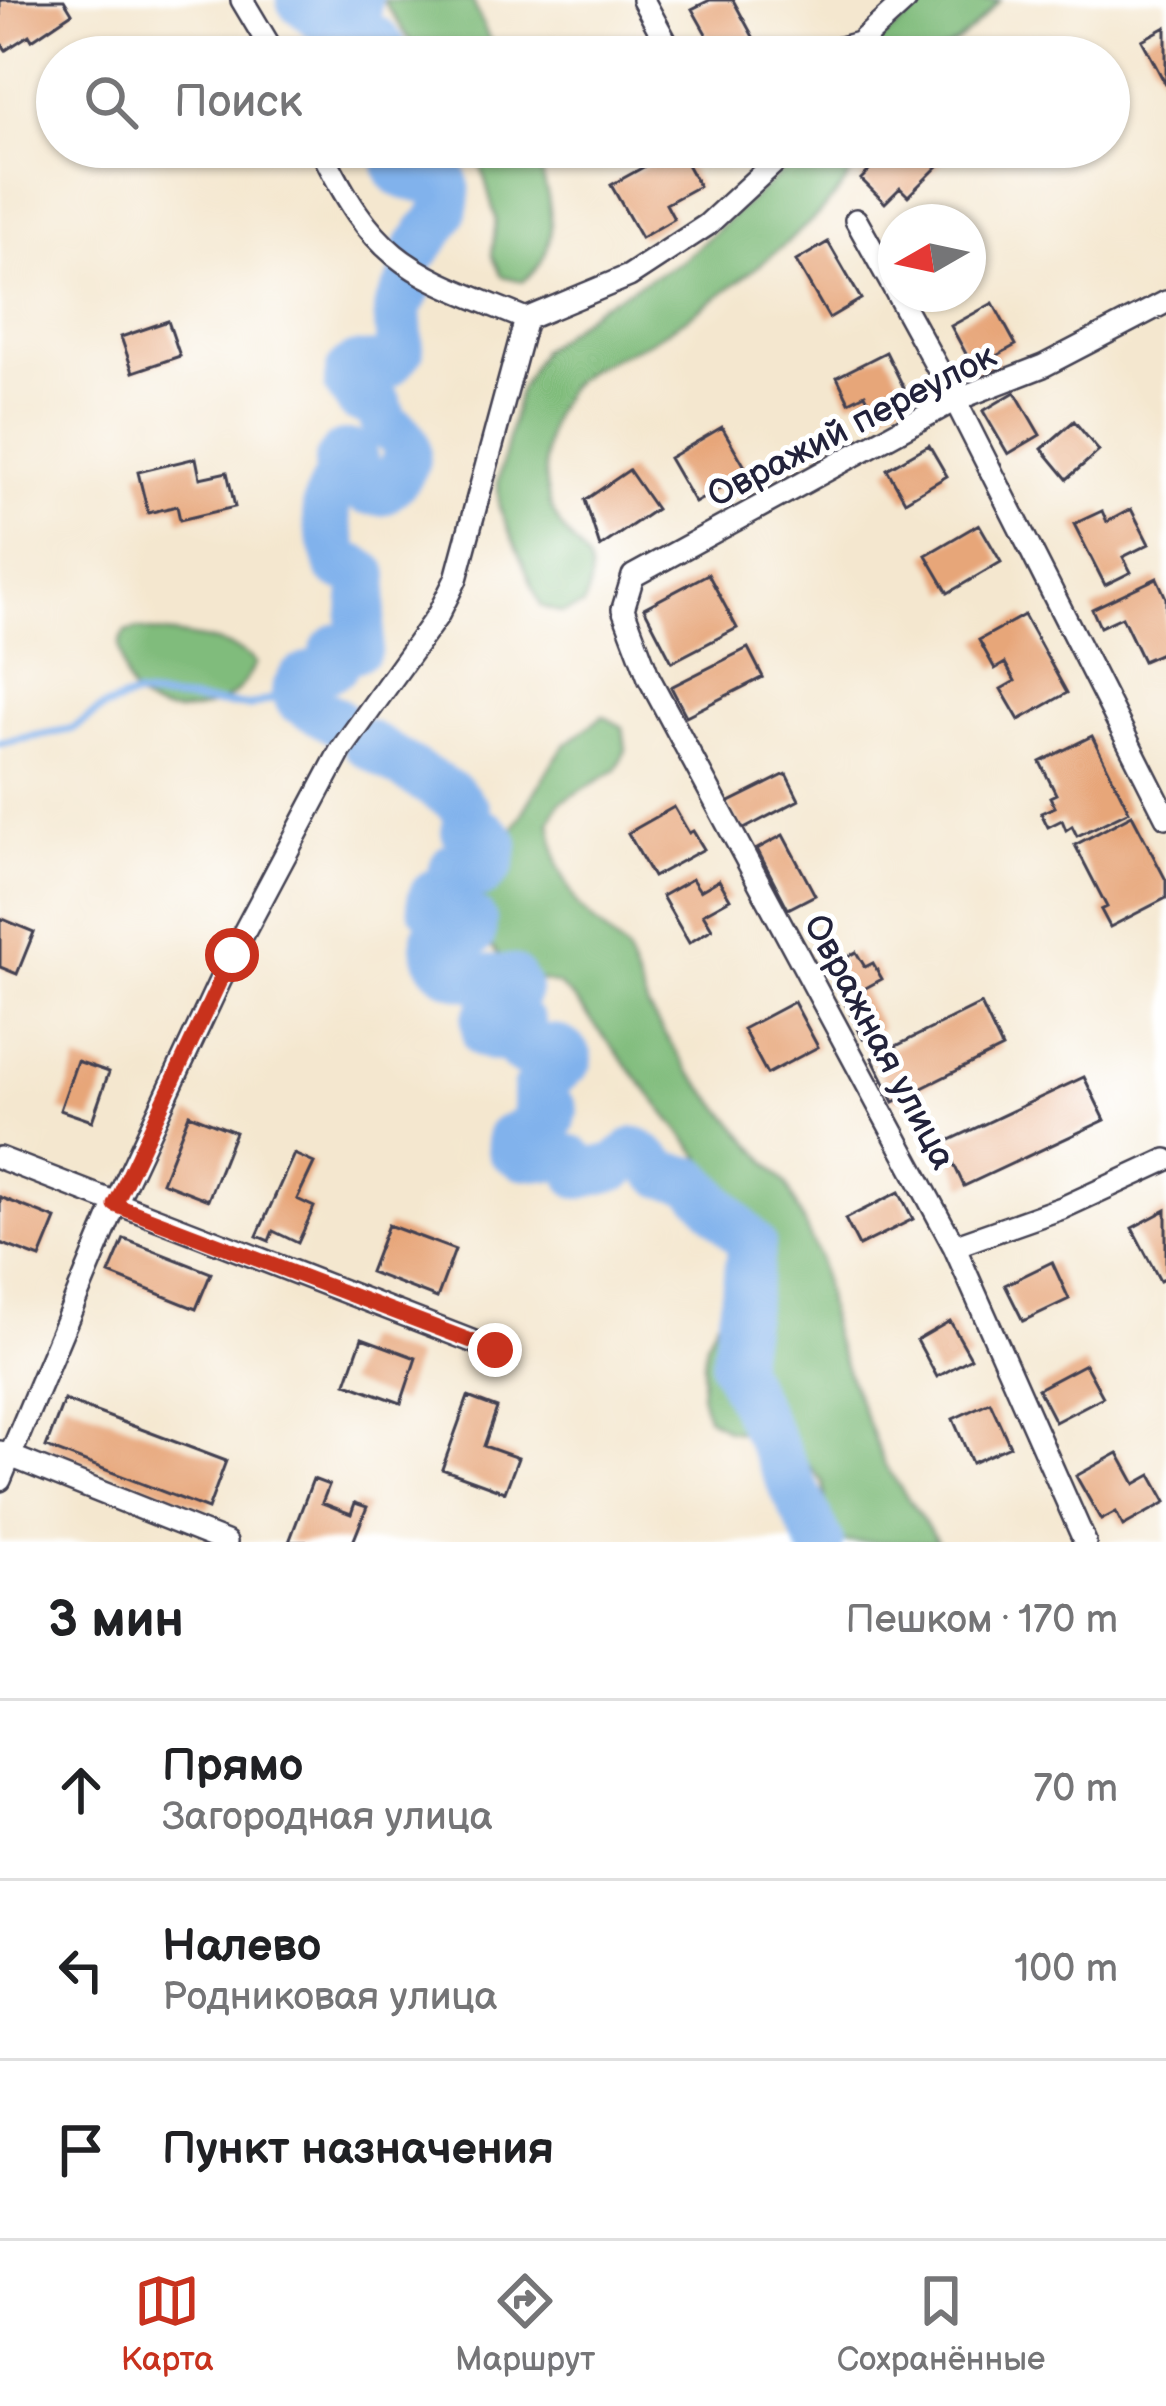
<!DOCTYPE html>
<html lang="ru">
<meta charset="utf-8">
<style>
:root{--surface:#fff;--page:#f6f6f6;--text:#202124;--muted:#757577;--line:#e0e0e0;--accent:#c8321e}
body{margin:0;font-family:"Balsamiq Sans",sans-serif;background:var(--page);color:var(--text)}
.compass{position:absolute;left:878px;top:204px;width:108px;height:108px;border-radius:50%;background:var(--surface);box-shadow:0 3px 9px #0004;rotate:261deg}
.stop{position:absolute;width:36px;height:36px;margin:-27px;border:9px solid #c8321e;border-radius:50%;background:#fff}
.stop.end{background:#c8321e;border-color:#fff;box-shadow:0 3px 12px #0008}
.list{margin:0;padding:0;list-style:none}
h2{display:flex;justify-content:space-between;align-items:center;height:156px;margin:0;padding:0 48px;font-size:51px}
h2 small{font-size:39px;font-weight:400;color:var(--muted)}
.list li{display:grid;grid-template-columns:78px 1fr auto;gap:36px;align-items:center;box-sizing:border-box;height:180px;padding:0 48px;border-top:3px solid var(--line)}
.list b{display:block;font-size:45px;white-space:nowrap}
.list p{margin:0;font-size:39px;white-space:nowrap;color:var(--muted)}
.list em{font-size:39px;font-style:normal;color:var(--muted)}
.icon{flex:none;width:66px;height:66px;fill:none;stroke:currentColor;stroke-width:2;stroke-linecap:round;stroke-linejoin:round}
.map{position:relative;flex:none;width:1166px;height:1542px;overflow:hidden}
.search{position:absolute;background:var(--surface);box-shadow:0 3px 9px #0004;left:36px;right:36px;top:36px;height:132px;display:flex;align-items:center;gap:30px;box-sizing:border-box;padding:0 42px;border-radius:66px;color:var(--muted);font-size:45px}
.sheet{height:696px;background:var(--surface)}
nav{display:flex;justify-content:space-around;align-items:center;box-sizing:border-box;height:168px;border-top:3px solid var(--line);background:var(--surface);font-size:33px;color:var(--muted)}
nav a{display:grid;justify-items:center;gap:6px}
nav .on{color:var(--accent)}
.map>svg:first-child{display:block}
.forest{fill:#80bc7c;stroke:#516f5c;stroke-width:3}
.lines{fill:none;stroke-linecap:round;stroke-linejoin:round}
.stream{stroke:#81b2ec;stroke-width:8}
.river{stroke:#81b2ec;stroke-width:48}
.building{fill:#e7a679}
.street-casing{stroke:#424051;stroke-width:26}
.street{stroke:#fff;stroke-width:21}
.route{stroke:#c8321e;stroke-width:15}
.labels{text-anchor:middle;stroke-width:10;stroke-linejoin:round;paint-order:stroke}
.street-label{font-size:36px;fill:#22223b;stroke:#fff}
</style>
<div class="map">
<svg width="1166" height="1542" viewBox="0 0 1166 1542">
<rect width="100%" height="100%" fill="#fff"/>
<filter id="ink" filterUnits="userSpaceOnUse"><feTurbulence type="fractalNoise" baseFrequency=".00833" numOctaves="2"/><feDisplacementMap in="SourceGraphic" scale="24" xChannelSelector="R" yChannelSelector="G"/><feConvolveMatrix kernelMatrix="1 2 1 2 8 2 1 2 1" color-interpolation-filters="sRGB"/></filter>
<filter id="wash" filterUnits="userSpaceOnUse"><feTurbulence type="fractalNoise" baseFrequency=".004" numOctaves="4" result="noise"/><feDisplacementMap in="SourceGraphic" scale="48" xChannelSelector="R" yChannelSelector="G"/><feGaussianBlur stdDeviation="2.7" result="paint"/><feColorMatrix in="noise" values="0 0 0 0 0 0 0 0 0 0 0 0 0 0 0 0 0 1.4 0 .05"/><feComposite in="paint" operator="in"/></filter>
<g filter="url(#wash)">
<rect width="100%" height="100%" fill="#f4e7cf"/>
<!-- forest -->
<path class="forest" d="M383,0H472L497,57H421Z
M929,0H1000C945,61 940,57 861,57Z
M476,147H532C549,192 568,248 523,281L502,276L492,255L496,219Z
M810,147H864C857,160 851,175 842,187C808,233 707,307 657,337C628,355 582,364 564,394C541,430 537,488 560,525C568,538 582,549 588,562C594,577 589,592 583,606L562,613L541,606L499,507L498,482L519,391L541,351L597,307L682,261Z
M138,629C174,636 230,636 256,663C250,672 243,687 234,694C206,714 153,723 131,690C123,677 122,658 119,644L125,632Z
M603,716L623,727L626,750L616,770L559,803L550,822L558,866L578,906L626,951L649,1010L689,1071L787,1185L819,1258L833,1335L884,1464L938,1542H831L823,1482L791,1445L771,1435L727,1430L707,1417L701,1394L706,1343L717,1320L754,1289L759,1265L738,1204L575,1000L558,985L514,973L483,936L482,889L492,865L552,763L566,744Z"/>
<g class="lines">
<!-- stream -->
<path class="stream" d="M0,743L72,729L103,708L135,696L250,706L295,691"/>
<!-- river -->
<path class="river" d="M300,0L331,25L341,19L346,0
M354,0L358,4V23L348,51L352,54L374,39L383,49L380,57
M398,147C389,189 422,173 445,182C453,209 433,228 417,249
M336,721L299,700L295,691L301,680L335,665L334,651L339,647L353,649L359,646L365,576L356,569L339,566C335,548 325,526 326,507C328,488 341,482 338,461L344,454H352L366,491L381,492C406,473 422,442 385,426L378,404L359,399L348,383L350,370L357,366L386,365L400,350L397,309L411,282
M366,743L454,797L467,813L465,831L486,834L495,844L491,863L481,874L454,866L448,886C437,892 430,891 431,906L441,916L453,914L473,921L472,933C457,947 450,934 435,938C432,983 481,979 511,978L517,989L511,1005L492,1010L485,1022L486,1035L495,1038L508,1023L517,1019L522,1025L517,1046L523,1052C542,1051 555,1040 569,1059L536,1090V1104L554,1111L552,1119L510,1138L511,1149L523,1156L566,1158L572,1160L580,1175L617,1166L636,1151L664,1174L693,1181L752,1244L734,1366L820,1542"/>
</g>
<g id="blocks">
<!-- building -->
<path class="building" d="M0,0H64L72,13L32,40L29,35L6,50L0,42Z
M710,0H733L757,44L734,57H719L692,9Z
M1166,27V85L1142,40Z
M893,147H932L945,159L908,196L900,188L885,203L861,179Z
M678,148L699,186L666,204L674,219L641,238L611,185Z
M828,242L861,299L829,318L796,261Z
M993,303L1016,345L996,356L1002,367L980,380L951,326Z
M168,321L180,356L133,372L121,337Z
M886,352L909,398L876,415L865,394L849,402L837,377Z
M1015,392L1040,435L1008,454L983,411Z
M1074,421L1099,451L1067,479L1042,449Z
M722,427L748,472L695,503L669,458Z
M929,445L947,476L905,501L887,469Z
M196,458L200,478L227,472L235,507L180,520L177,506L148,513L138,472Z
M629,470L656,509L600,547L585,500Z
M1131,509L1149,544L1123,557L1131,572L1105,585L1074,524L1102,511L1107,522Z
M979,524L1001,562L948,593L926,555Z
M708,574L737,628L672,662L644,608Z
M1157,578L1166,598V651L1143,661L1122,617L1100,627L1092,609Z
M1024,615L1067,693L1019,720L1001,689L1015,681L1005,663L995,669L979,640Z
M748,648L763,677L686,716L671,687Z
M1092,736L1129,811L1077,836L1072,826L1066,830L1062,820L1048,827L1041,813L1055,807L1050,797L1056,794L1040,762Z
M786,774L799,800L742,830L728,803Z
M674,807L689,833L693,831L704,849L653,877L628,833Z
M1132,815L1166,880V898L1110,927L1101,910L1107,907L1075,845Z
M783,835L815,895L788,909L757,849Z
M692,879L700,891L719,880L730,899L703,914L712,929L689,943L662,896Z
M0,918L34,932L17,974L0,967Z
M856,952L865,967L873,963L882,979L862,990L882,1029L863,1039L827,968Z
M794,1002L818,1047L767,1074L743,1029Z
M981,1004L1002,1048L894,1102L872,1058Z
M77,1061L109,1072L92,1121L60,1110Z
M1084,1077L1105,1120L964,1186L944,1143Z
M189,1114L235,1132L208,1200L162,1182Z
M294,1154L314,1163L297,1199L314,1207L298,1243L273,1231L269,1241L257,1236Z
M899,1192L913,1219L859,1246L845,1219Z
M0,1197L56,1219L40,1258L0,1243Z
M1166,1210V1278L1160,1281L1132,1228Z
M388,1225L455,1250L437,1298L370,1272Z
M124,1239L211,1273L196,1309L109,1274Z
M1052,1262L1069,1299L1023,1321L1005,1285Z
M950,1321L971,1358L937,1377L917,1340Z
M362,1338L416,1358L401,1403L346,1383Z
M1085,1364L1103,1397L1055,1422L1038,1389Z
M468,1397L497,1408L484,1446L518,1458L505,1492L442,1469Z
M64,1400L226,1461L208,1509L46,1447Z
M990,1402L1010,1446L972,1463L953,1419Z
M1118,1453L1135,1484L1151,1475L1166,1502L1123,1526L1116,1512L1101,1520L1076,1476Z
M313,1479L329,1485L322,1503L351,1514L355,1503L367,1507L353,1542H289Z"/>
</g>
</g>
<g filter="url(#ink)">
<use href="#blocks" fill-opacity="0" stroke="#424051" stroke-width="3"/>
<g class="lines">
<!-- street casing -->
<g class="street-casing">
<path id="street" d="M242,0L276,57
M643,0L674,57
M808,57L859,43
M851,57L859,43L906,0
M320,147C378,266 409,271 526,319
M856,220L896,292
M897,294L955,400L1166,817
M526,319L629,276L707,225L791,147
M0,1158L495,1350
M954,1246L1062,1208L1166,1160
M0,1452L226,1542
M0,1480L115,1205L232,955L341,750L438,615L456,579L526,319
M1085,1542L954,1246L649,678L623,609L633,576L955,400L1043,366L1166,302"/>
</g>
<!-- street -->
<use href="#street" class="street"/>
</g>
</g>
<g class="lines" filter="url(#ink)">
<!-- route -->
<path class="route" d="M232,955L115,1205L495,1350"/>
</g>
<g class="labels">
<!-- street labels -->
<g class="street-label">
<text transform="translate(851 424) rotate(-27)" y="13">Овражий переулок</text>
<text transform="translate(881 1041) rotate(62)" y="13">Овражная улица</text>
</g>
</g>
</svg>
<svg class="compass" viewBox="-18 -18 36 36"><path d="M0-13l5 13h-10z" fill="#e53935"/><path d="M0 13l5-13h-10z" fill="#757577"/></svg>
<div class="stop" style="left:232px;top:955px"></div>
<div class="stop end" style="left:495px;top:1350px"></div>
<div class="search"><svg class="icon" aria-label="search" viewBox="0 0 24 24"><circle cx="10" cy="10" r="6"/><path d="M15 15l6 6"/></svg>Поиск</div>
</div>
<section class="sheet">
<h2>3 мин<small>Пешком · 170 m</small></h2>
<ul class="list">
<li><svg class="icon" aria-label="ahead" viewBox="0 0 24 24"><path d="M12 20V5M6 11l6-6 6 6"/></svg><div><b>Прямо</b><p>Загородная улица</p></div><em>70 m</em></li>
<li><svg class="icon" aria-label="left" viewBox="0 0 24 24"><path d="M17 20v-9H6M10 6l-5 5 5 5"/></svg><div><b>Налево</b><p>Родниковая улица</p></div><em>100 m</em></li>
<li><svg class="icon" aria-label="arrive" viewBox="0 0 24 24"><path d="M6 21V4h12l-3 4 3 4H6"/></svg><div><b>Пункт назначения</b></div></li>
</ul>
</section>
<nav>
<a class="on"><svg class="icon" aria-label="map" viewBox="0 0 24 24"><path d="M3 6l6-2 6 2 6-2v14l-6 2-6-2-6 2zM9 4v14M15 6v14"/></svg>Карта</a>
<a><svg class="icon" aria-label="directions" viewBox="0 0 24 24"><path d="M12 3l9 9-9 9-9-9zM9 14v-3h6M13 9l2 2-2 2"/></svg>Маршрут</a>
<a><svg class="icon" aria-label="saved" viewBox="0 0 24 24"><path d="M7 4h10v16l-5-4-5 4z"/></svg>Сохранённые</a>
</nav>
